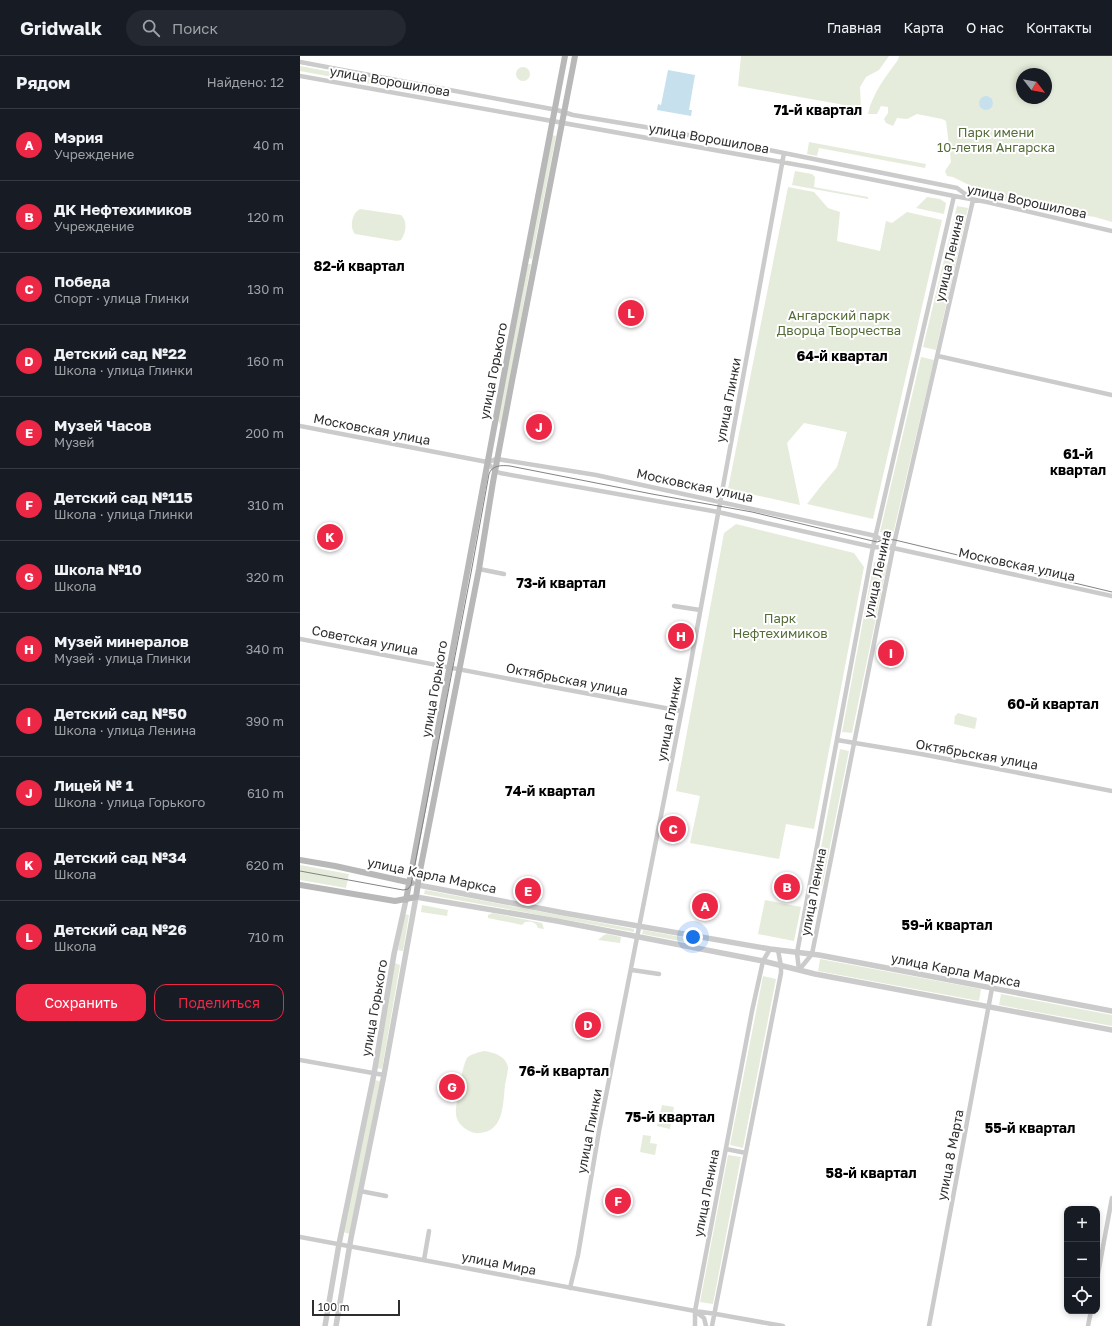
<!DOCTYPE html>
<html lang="ru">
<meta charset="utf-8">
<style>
:root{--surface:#171b24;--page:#242831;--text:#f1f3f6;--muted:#9ea1a6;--line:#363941;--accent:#ed2847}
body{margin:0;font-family:"Golos Text",sans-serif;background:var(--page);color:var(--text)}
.controls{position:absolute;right:12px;bottom:12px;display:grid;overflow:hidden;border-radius:8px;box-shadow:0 2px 6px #0003}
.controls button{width:36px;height:36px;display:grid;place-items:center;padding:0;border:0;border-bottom:1px solid var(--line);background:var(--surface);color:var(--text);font:20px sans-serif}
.compass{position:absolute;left:716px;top:12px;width:36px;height:36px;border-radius:50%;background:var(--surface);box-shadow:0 2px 6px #0003;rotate:121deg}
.scale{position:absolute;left:12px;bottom:10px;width:88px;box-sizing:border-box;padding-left:4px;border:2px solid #2e2e2e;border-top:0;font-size:11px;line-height:14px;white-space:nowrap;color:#2e2e2e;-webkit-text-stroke:3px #fff;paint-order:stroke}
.you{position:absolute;left:393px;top:881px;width:14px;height:14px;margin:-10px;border:3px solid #fff;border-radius:50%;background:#1a73e8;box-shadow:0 0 0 6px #1a73e833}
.badge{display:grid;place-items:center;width:26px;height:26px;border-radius:50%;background:var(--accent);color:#fff;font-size:13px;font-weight:700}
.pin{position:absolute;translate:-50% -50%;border:2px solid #fff;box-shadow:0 1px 4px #0006}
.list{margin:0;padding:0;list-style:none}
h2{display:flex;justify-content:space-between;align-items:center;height:52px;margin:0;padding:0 16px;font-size:17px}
h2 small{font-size:13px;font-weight:400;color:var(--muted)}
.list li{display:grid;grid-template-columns:26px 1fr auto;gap:12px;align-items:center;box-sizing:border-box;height:72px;padding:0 16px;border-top:1px solid var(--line)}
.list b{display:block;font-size:15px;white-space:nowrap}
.list p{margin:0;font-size:13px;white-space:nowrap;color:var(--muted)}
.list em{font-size:13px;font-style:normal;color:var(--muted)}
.actions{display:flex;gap:8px;padding:12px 16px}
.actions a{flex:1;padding:9px 0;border:1px solid var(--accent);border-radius:12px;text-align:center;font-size:14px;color:var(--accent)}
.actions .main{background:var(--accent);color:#fff}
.icon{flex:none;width:22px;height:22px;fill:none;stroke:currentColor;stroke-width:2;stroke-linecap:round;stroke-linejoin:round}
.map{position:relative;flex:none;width:812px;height:1270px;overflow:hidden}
header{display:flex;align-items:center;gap:24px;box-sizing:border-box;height:56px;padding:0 20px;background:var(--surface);border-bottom:1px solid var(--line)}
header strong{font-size:19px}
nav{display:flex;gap:22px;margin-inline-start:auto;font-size:14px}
.search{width:280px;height:36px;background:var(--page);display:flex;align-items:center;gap:10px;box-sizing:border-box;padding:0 14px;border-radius:22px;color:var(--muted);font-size:15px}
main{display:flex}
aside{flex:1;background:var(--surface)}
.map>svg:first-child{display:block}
.green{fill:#e6ecdb;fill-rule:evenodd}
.water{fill:#c6e1ed}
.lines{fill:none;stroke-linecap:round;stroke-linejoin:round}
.minor{stroke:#cbcbcb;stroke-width:4.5}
.tertiary{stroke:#cbcbcb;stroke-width:5.5}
.secondary{stroke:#b8b8b8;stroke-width:6}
.tram{stroke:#838383;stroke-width:1}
.labels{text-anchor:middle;stroke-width:4;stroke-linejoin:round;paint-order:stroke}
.street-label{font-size:13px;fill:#2e2e2e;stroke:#fff}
.park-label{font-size:13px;fill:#556c39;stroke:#fff}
.neighbourhood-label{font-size:14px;font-weight:bold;fill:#000;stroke:#fff}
</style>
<header>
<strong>Gridwalk</strong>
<div class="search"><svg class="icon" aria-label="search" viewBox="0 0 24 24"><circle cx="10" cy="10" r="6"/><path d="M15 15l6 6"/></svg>Поиск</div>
<nav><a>Главная</a><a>Карта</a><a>О нас</a><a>Контакты</a></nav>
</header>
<main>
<aside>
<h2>Рядом<small>Найдено: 12</small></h2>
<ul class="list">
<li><span class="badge">A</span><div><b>Мэрия</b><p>Учреждение</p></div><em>40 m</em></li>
<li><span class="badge">B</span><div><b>ДК Нефтехимиков</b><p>Учреждение</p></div><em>120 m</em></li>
<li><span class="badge">C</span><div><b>Победа</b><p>Спорт · улица Глинки</p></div><em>130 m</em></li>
<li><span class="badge">D</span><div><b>Детский сад №22</b><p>Школа · улица Глинки</p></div><em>160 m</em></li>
<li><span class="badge">E</span><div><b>Музей Часов</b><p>Музей</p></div><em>200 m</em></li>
<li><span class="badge">F</span><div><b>Детский сад №115</b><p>Школа · улица Глинки</p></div><em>310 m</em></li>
<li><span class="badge">G</span><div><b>Школа №10</b><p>Школа</p></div><em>320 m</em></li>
<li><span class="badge">H</span><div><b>Музей минералов</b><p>Музей · улица Глинки</p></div><em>340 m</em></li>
<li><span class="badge">I</span><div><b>Детский сад №50</b><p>Школа · улица Ленина</p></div><em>390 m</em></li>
<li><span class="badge">J</span><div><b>Лицей № 1</b><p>Школа · улица Горького</p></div><em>610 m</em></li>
<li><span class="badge">K</span><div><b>Детский сад №34</b><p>Школа</p></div><em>620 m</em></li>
<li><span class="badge">L</span><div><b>Детский сад №26</b><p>Школа</p></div><em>710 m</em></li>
</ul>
<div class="actions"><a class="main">Сохранить</a><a>Поделиться</a></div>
</aside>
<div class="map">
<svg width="812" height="1270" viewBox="0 0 812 1270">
<rect width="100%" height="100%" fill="#fff"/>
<!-- green -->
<path class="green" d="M441,0H589L579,14L566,21L560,31L561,52L438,30Z
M599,0H812V166L795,161L782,159L774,156L768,151L760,150L749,151L710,146L700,143V140L697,143L653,121L647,120L645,115L651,106L646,65L642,63L617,58L607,63L597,62L593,70L586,67L584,63L588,57V51L581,50L577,58H568C572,38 586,20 598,4ZM722,18H746V42H722Z
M0,10L135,35L134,40L0,15Z
M216 18a7 7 0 1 1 14 0a7 7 0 1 1-14 0Z
M252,79L256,80L232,203L228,202Z
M509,86L626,108L625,112L519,92L517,100L507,98Z
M495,115L512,118L515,121L514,131L568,141V143L492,129Z
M488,131L514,136L528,152L540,156L537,185L580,195L586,165L592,167L607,156L642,164L573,463L507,448L521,430L537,411L547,376L504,367L487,387L500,449L428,433Z
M627,141L640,143L646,147L644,158L616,152Z
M657,150L668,152L636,294L623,291Z
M60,153L101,159C108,165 106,177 101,184L97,185L55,178C49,171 52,157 60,153Z
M228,208H231L201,370L198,364Z
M621,301L634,304L593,478L580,476Z
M436,468L554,497L564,511L514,773L486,768L479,803L390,787L400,740L376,735L424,477Z
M574,506L587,509L552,677L542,676Z
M658,657L677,662L675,673L654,668L655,660Z
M540,693L549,695L522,830L514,828Z
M0,809L49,818L46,832L0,824Z
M125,834L334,873V876L124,838Z
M465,844L501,851L494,885L458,878Z
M122,849L148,854L147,860L121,856Z
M193,857L242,867L244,873L238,872C236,866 231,865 225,866L222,869L188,862V859Z
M104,858L109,859L103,895L98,894Z
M343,874L398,884L397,888L342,878Z
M307,878L321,881L320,887L298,884L304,879Z
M520,903L681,933L679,945L518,915Z
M95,907L100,909L82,1013L76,1012Z
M463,920L476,923L443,1092L430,1089Z
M701,938L812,959V970L699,949Z
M184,995C193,996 206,1000 208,1011C208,1016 206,1024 205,1029C203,1048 204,1075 180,1077C173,1078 166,1074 161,1069C159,1067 156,1062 156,1058C155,1051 163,1007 167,1002C171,998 179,996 184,995Z
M74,1024L80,1025L50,1178L43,1176Z
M362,1049L374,1051L370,1073L357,1070Z
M343,1079L351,1080L350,1087L357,1088L355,1099L340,1096Z
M428,1099L441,1101L413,1248L400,1246Z"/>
<!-- water -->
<path class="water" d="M368,14L395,19L389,54H392L391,60L357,54L358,48L361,49Z
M679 47a7 7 0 1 1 14 0a7 7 0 1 1-14 0Z"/>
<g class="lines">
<!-- minor -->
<path class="minor" d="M0,6L257,54L273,59L345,71L469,94L657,132L672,143
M0,20L515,112L654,140L687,146L812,175
M638,300L812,339
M0,370L187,406L197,403L296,419L576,480L593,492
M187,406L195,415L200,417L418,456L573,491L593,492L812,540
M179,513L204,518
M374,550L400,554
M0,583L231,627L381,655
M537,684L621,698L812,735
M332,914L359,918
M499,914L512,898L593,492L673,144
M499,914L497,897L573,491L654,140
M0,1004L84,1019
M426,1093L446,1097
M60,1135L86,1140
M0,1181L395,1255L416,1258L483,1270
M124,1204L129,1175
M797,1223L812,1142
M270,1232L278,1199L299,1075L388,622L484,97
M396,1256L404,1262L406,1270
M395,1270V1255L452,955L463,905L470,893
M412,1270L481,917V910L478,894
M629,1270L692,932
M788,1270L791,1255"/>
<!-- tertiary -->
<path class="tertiary" d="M118,829L264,857L470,893L519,899L812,955
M25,1270L39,1188L74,1018L94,898L106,844
M36,1270L51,1182L84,1019L116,841L257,865L396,892L463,905L515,918L812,974"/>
<!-- secondary -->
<path class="secondary" d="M0,804L35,810L112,827
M0,829L95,845L116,841L119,820L179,513L193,426L212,325L275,0
M106,844L208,297L265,0"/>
<!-- tram -->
<path class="tram" d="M0,815L103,834L108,833L111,829L171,517L189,418C192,409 202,409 210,410L352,438L452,456L577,486L586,483L595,484L812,536"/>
</g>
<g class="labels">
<!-- street labels -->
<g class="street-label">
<text transform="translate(90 25) rotate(10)" y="5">улица Ворошилова</text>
<text transform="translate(409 82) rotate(10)" y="5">улица Ворошилова</text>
<text transform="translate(727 145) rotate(12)" y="5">улица Ворошилова</text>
<text transform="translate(649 202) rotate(-77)" y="5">улица Ленина</text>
<text transform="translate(193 315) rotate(-79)" y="5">улица Горького</text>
<text transform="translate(428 344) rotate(-79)" y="5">улица Глинки</text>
<text transform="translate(72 373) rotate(11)" y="5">Московская улица</text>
<text transform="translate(395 429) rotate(12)" y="5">Московская улица</text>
<text transform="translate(717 508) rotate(12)" y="5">Московская улица</text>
<text transform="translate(577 518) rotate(-78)" y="5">улица Ленина</text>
<text transform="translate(65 584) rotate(11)" y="5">Советская улица</text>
<text transform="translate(267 623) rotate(11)" y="5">Октябрьская улица</text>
<text transform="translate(134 633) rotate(-80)" y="5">улица Горького</text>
<text transform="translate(369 663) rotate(-79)" y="5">улица Глинки</text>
<text transform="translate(677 698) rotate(10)" y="5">Октябрьская улица</text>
<text transform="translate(132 819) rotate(12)" y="5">улица Карла Маркса</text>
<text transform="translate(513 836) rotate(-79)" y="5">улица Ленина</text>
<text transform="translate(656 914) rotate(11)" y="5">улица Карла Маркса</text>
<text transform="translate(74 952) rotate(-80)" y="5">улица Горького</text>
<text transform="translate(289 1075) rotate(-79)" y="5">улица Глинки</text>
<text transform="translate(650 1099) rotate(-79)" y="5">улица 8 Марта</text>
<text transform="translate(406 1137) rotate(-79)" y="5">улица Ленина</text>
<text transform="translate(199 1207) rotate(11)" y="5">улица Мира</text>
</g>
<!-- park labels -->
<g class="park-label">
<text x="696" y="81">Парк имени<tspan x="696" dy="15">10-летия Ангарска</tspan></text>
<text x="539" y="264">Ангарский парк<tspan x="539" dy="15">Дворца Творчества</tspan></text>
<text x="480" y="567">Парк<tspan x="480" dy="15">Нефтехимиков</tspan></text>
</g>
<!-- neighbourhood labels -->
<g class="neighbourhood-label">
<text x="518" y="59">71-й квартал</text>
<text x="59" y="215">82-й квартал</text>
<text x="542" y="305">64-й квартал</text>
<text x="778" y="403">61-й<tspan x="778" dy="16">квартал</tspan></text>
<text x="261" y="532">73-й квартал</text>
<text x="753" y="653">60-й квартал</text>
<text x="250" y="740">74-й квартал</text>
<text x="647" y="874">59-й квартал</text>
<text x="264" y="1020">76-й квартал</text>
<text x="370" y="1066">75-й квартал</text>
<text x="730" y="1077">55-й квартал</text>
<text x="571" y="1122">58-й квартал</text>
</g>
</g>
</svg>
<div class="controls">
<button>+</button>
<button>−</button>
<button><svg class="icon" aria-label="locate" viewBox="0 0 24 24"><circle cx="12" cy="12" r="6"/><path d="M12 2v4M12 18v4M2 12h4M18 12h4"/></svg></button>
</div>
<svg class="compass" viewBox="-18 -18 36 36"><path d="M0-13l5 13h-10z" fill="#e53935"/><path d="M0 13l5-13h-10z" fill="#9ea1a6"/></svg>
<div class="scale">100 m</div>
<div class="you"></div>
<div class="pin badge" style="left:405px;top:850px">A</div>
<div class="pin badge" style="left:487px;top:831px">B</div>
<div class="pin badge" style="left:373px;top:773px">C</div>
<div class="pin badge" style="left:288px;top:969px">D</div>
<div class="pin badge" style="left:228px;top:835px">E</div>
<div class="pin badge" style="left:318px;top:1145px">F</div>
<div class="pin badge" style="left:152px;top:1031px">G</div>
<div class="pin badge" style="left:381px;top:580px">H</div>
<div class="pin badge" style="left:591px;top:597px">I</div>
<div class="pin badge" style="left:239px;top:371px">J</div>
<div class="pin badge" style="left:30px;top:481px">K</div>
<div class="pin badge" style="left:331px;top:257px">L</div>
</div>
</main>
